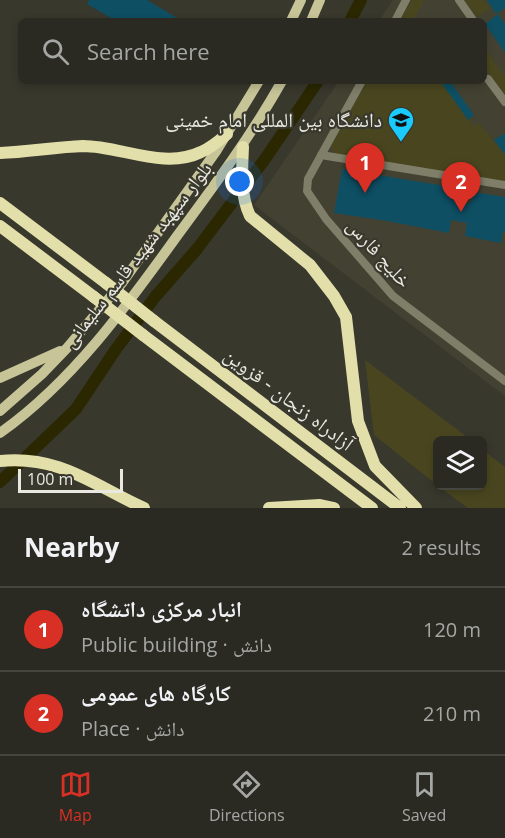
<!DOCTYPE html>
<meta charset="utf-8">
<style>
:root{--surface:#2a2a22;--page:#36362f;--text:#f1f3f6;--muted:#a5a7a5;--line:#464640;--accent:#d93025}
body{margin:0;font-family:"Open Sans","Noto Naskh Arabic",sans-serif;background:var(--page);color:var(--text)}
.controls{position:absolute;right:18px;bottom:18px;display:grid;overflow:hidden;border-radius:9px;box-shadow:0 3px 9px #0003}
.controls button{width:54px;height:54px;display:grid;place-items:center;padding:0;border:0;border-bottom:2px solid var(--line);background:var(--surface);color:var(--text);font:30px sans-serif}
.scale{position:absolute;left:18px;bottom:15px;width:105px;box-sizing:border-box;padding-left:6px;border:3px solid #e9e9e2;border-top:0;font-size:16px;line-height:21px;white-space:nowrap;color:#e9e9e2;-webkit-text-stroke:4px #38382d;paint-order:stroke}
.you{position:absolute;left:240px;top:182px;width:21px;height:21px;margin:-15px;border:4px solid #fff;border-radius:50%;background:#1a73e8;box-shadow:0 0 0 9px #1a73e833}
.badge{display:grid;place-items:center;width:39px;height:39px;border-radius:50%;background:var(--accent);color:#fff;font-size:20px;font-weight:700}
.pin{position:absolute;translate:-50% -50px;filter:drop-shadow(0 2px 3px #0008)}
.pin::after{content:'';position:absolute;top:32px;width:21px;height:18px;background:inherit;clip-path:polygon(0 0,100% 0,50% 100%)}
.list{margin:0;padding:0;list-style:none}
h2{display:flex;justify-content:space-between;align-items:center;height:78px;margin:0;padding:0 24px;font-size:26px}
h2 small{font-size:20px;font-weight:400;color:var(--muted)}
.list li{display:grid;grid-template-columns:39px 1fr auto;gap:18px;align-items:center;box-sizing:border-box;height:84px;padding:0 24px;border-top:2px solid var(--line)}
.list b{display:block;font-size:22px;white-space:nowrap}
.list p{margin:0;font-size:20px;white-space:nowrap;color:var(--muted)}
.list em{font-size:20px;font-style:normal;color:var(--muted)}
.icon{flex:none;width:33px;height:33px;fill:none;stroke:currentColor;stroke-width:2;stroke-linecap:round;stroke-linejoin:round}
.map{position:relative;flex:none;width:505px;height:508px;overflow:hidden}
.search{position:absolute;background:var(--surface);box-shadow:0 3px 9px #0003;left:18px;right:18px;top:18px;height:66px;display:flex;align-items:center;gap:15px;box-sizing:border-box;padding:0 21px;border-radius:9px;color:var(--muted);font-size:22px}
.sheet{height:246px;background:var(--surface)}
nav{display:flex;justify-content:space-around;align-items:center;box-sizing:border-box;height:84px;border-top:2px solid var(--line);background:var(--surface);font-size:16px;color:var(--muted)}
nav a{display:grid;justify-items:center;gap:3px}
nav .on{color:var(--accent)}
.map>svg:first-child{display:block}
.built{fill:#434232}
.green{fill:#49461f}
.lines{fill:none;stroke-linecap:round;stroke-linejoin:round}
.river{stroke:#2a2701;stroke-width:12}
.building{fill:#0e4f63}
.minor{stroke:#7f7e69;stroke-width:8}
.major{stroke:#c7c498;stroke-width:10}
.highway{stroke:#e3dfaa;stroke-width:12}
.highway-bridge{stroke:#e3dfaa;stroke-width:12}
.labels{text-anchor:middle;stroke-width:4.5;stroke-linejoin:round;paint-order:stroke}
.poi-label{font-size:20px;fill:#e9e9e2;stroke:#38382d;text-anchor:end}
.street-label{font-size:20px;fill:#e9e9e2;stroke:#38382d}
</style>
<div class="map">
<svg width="505" height="508" viewBox="0 0 505 508">
<rect width="100%" height="100%" fill="#38382d"/>
<!-- built -->
<path class="built" d="M393,0H505V396L254,205L339,81H484V21H379Z"/>
<!-- green -->
<path class="green" d="M412,0H424L413,21H400Z
M465,0H484L490,8L477,17Z
M484,47L505,77V96L484,66Z
M367,81H440L474,127L479,123L505,155V183L336,156L331,146Z
M365,360L471,440H438L437,485L374,435Z
M483,450L505,467V508H468L438,486L482,485Z"/>
<g class="lines">
<!-- river -->
<path class="river" d="M350,21L361,0
M0,482L76,409L116,349L155,297L197,249L265,159L318,81"/>
</g>
<!-- building -->
<path class="building" d="M89,0H147L182,21H116L87,4Z
M487,0H505V8L496,14Z
M498,14L505,24V53L485,24Z
M440,81H450L474,115L468,120Z
M505,133V155L494,140Z
M342,169L457,188L455,200L471,203L473,192L505,197V232H503L501,243L465,236L467,223L451,220L449,233L387,221L334,213Z"/>
<g class="lines">
<!-- minor -->
<path class="minor" d="M459,0L473,20
M395,21L406,0
M488,79L505,102
M362,81L308,179L307,191L326,219L393,296L505,381
M321,155L505,185"/>
<!-- major -->
<path class="major" d="M291,21L301,0
M311,21L320,0
M0,378L60,351
M0,411L42,374L67,348L122,283L217,150L259,81
M0,433C72,382 126,307 177,236C214,186 251,136 282,81"/>
<!-- highway -->
<path class="highway" d="M243,147C242,170 240,195 250,216L310,265L334,296L346,317L358,421L375,466L416,508
M0,153C28,152 55,147 83,146C121,146 164,170 201,152C211,148 219,141 227,134
M0,203L106,283
M0,226L94,297
M154,321L400,508
M143,335L372,508
M0,461C60,455 93,485 144,508
M269,508L320,505L334,508"/>
<!-- highway-bridge -->
<path class="highway-bridge" d="M106,283L154,321
M94,297L143,335"/>
</g>
<!-- icons -->
<defs>
<g id="university-pin" transform="scale(1.35)"><path d="M0 17L-7.5 6A9.5 9.5 0 1 1 7.5 6Z" fill="#1acafc" stroke="#38382d"/><path d="M0-5L7-2L0 1L-7-2ZM-4 1L0 2.5L4 1V4Q0 6-4 4Z" fill="#111"/></g>
</defs>
<g fill-rule="evenodd">
<use href="#university-pin" x="401" y="120"/>
</g>
<g class="labels">
<!-- poi labels -->
<g class="poi-label">
<text x="382" y="127">دانشگاه بین المللی امام خمینی</text>
</g>
<!-- street labels -->
<g class="street-label">
<text transform="translate(379 253) rotate(48)" y="7">خلیج فارس</text>
<text transform="translate(137 255) rotate(-52)" y="7">بلوار سپهبد شهید قاسم سلیمانی</text>
<text transform="translate(289 399) rotate(37)" y="7">آزادراه زنجان - قزوین</text>
</g>
</g>
</svg>
<div class="controls">
<button><svg class="icon" aria-label="layers" viewBox="0 0 24 24"><path d="M12 4l9 5-9 5-9-5zM3 14l9 5 9-5"/></svg></button>
</div>
<div class="scale">100 m</div>
<div class="you"></div>
<div class="pin badge" style="left:365px;top:193px">1</div>
<div class="pin badge" style="left:461px;top:212px">2</div>
<div class="search"><svg class="icon" aria-label="search" viewBox="0 0 24 24"><circle cx="10" cy="10" r="6"/><path d="M15 15l6 6"/></svg>Search here</div>
</div>
<section class="sheet">
<h2>Nearby<small>2 results</small></h2>
<ul class="list">
<li><span class="badge">1</span><div><b>انبار مرکزی داتشگاه</b><p>Public building · دانش</p></div><em>120 m</em></li>
<li><span class="badge">2</span><div><b>کارگاه های عمومی</b><p>Place · دانش</p></div><em>210 m</em></li>
</ul>
</section>
<nav>
<a class="on"><svg class="icon" aria-label="map" viewBox="0 0 24 24"><path d="M3 6l6-2 6 2 6-2v14l-6 2-6-2-6 2zM9 4v14M15 6v14"/></svg>Map</a>
<a><svg class="icon" aria-label="directions" viewBox="0 0 24 24"><path d="M12 3l9 9-9 9-9-9zM9 14v-3h6M13 9l2 2-2 2"/></svg>Directions</a>
<a><svg class="icon" aria-label="saved" viewBox="0 0 24 24"><path d="M7 4h10v16l-5-4-5 4z"/></svg>Saved</a>
</nav>
